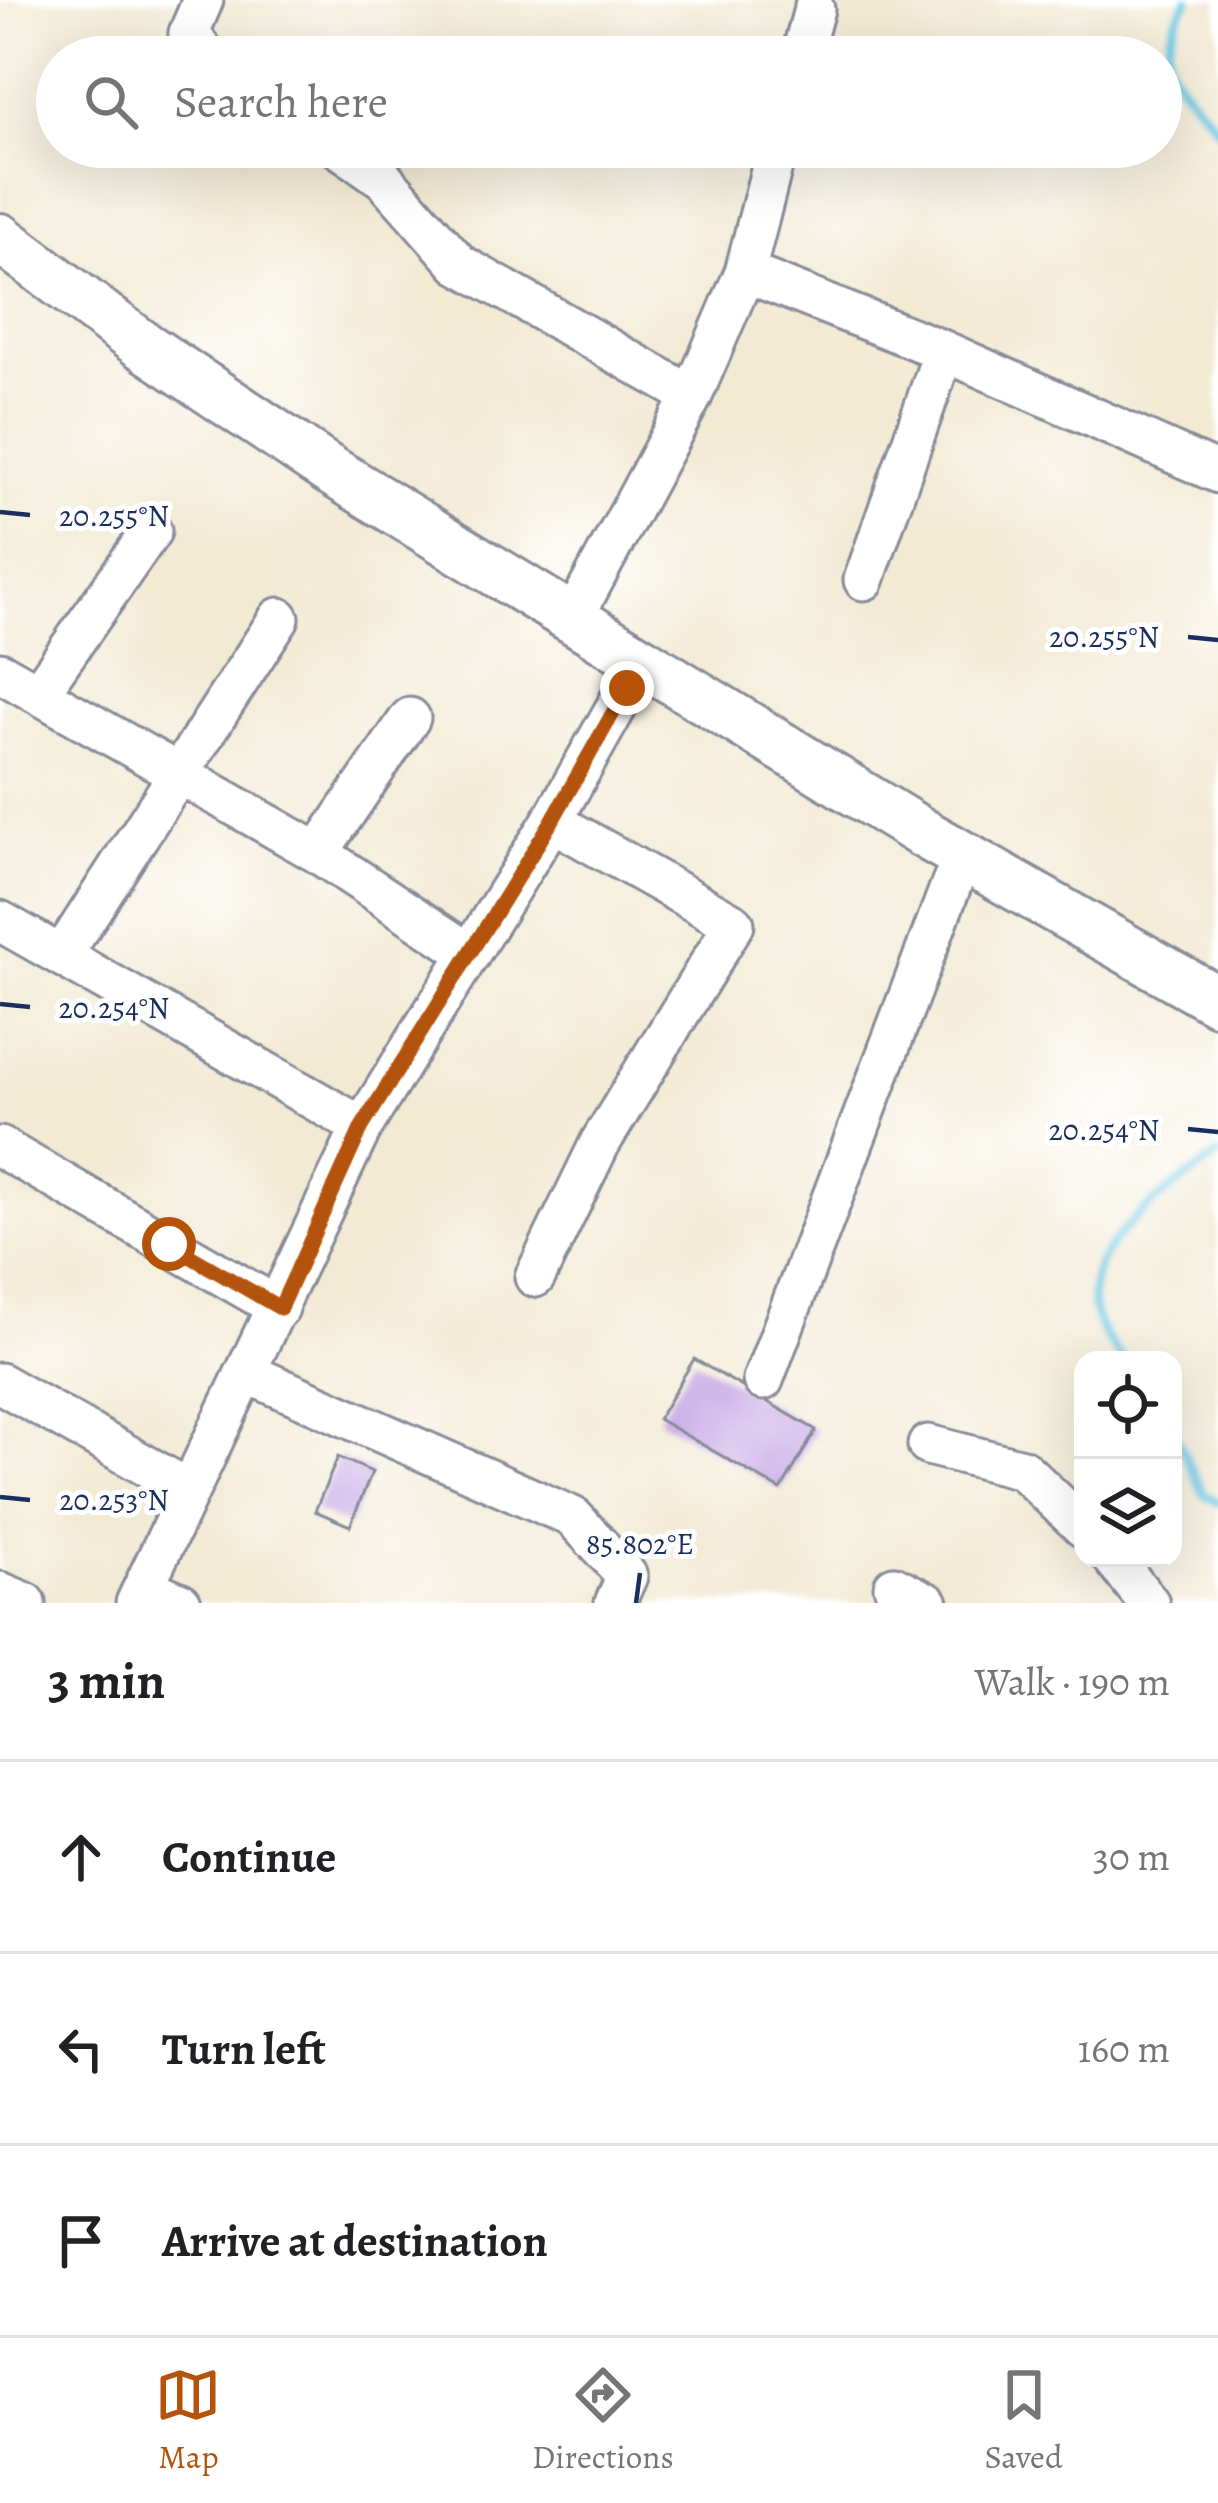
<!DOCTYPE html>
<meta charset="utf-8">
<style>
:root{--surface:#fff;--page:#f6f6f6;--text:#202124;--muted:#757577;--line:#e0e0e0;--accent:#b45309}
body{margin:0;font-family:Alegreya,serif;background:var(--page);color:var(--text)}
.controls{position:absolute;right:36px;bottom:36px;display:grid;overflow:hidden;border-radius:24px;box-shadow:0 12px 48px #0002}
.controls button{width:108px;height:108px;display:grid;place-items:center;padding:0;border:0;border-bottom:3px solid var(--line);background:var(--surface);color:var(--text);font:60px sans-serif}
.stop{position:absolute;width:36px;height:36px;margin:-27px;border:9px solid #b45309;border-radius:50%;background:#fff}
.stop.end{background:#b45309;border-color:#fff;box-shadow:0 3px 12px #0008}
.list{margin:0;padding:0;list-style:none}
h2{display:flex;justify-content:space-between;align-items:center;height:156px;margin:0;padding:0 48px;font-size:51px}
h2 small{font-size:39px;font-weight:400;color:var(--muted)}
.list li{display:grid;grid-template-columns:78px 1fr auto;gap:36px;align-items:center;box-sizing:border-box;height:192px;padding:0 48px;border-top:3px solid var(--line)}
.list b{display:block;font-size:45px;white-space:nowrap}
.list em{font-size:39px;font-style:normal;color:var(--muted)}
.icon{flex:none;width:66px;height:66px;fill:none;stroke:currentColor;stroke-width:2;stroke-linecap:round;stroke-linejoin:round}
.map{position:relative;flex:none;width:1218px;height:1603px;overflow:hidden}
.search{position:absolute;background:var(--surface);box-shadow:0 12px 48px #0002;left:36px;right:36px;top:36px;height:132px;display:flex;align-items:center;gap:30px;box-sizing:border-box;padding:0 42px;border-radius:66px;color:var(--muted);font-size:45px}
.sheet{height:732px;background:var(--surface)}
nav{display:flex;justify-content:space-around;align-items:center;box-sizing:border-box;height:168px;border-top:3px solid var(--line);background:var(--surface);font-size:33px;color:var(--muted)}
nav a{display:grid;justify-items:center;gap:6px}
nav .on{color:var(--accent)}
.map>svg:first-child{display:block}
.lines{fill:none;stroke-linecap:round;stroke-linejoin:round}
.stream{stroke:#64c7e2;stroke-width:9}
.building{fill:#c09ce2}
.minor-casing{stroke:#878c99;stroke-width:45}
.major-casing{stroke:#878c99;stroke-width:54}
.minor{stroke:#fff;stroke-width:39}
.major{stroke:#fff;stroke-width:48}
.route{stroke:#b45309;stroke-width:15}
.ticks{fill:none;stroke:#1b2f5e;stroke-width:4.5}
.ticks-label{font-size:30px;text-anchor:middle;fill:#1b2f5e;stroke:#fff;stroke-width:10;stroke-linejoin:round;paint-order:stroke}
</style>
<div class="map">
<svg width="1218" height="1603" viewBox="0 0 1218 1603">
<rect width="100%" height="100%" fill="#fff"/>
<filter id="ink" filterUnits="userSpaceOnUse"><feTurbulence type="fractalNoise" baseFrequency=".00833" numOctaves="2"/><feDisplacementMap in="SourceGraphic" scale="24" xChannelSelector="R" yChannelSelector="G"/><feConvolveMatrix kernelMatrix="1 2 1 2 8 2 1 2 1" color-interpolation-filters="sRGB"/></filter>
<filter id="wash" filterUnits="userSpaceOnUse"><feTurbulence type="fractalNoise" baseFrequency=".004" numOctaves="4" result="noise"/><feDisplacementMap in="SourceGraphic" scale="48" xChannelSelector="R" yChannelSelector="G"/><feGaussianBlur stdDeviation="2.7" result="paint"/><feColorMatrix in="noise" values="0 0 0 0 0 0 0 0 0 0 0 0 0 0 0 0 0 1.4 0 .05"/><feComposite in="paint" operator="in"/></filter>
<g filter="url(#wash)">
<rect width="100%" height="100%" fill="#f3ead4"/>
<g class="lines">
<!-- stream -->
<path class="stream" d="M1188,0C1145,67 1178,77 1218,129
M1124,1360C1037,1270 1149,1207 1218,1155
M1173,1431L1204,1494L1218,1502"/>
</g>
<g id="blocks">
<!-- building -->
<path class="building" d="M694,1359L816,1430L781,1490L658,1419Z
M338,1457L372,1472L350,1526L315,1511Z"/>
</g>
</g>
<g filter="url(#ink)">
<use href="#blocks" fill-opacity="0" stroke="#878c99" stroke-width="3"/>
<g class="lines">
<!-- minor casing -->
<g class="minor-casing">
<path id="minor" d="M203,0L189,33L207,57
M801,57L814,9
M338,147L384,179L459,264L692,396L745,272L944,351L1218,473
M745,272L777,147
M864,580L944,351
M573,618L692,396
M0,672L318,853L470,954
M40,691L151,531
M318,853L410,718
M0,921L362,1127
M62,955L279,618
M0,1147L279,1308
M535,1277L600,1143L734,924L552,821
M249,1374L573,1517L627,1576L615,1603
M763,1380L953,880
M0,1383L189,1490
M928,1445L1022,1469L1083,1527
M1113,1558L1149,1603
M894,1586L928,1603
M144,1587L181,1603
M0,1592L26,1603
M136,1603L362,1127L552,821L627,688"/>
</g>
<!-- major casing -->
<g class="major-casing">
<path id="major" d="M0,238L141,344L328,469L921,832L1218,1001"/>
</g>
<!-- minor -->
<use href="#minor" class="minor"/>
<!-- major -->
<use href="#major" class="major"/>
</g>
</g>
<g class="lines" filter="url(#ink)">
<!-- route -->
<path class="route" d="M169,1244L280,1308L362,1127L552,821L627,688"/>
</g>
<!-- ticks -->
<path class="ticks" d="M0,512L30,515M1188,637L1218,640M0,1004L30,1007M1188,1129L1218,1132M0,1497L30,1500M636,1603L640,1573"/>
<g class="ticks-label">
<text x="114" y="526">20.255°N</text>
<text x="1104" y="647">20.255°N</text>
<text x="114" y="1018">20.254°N</text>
<text x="1104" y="1140">20.254°N</text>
<text x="114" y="1510">20.253°N</text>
<text x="640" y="1554">85.802°E</text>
</g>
</svg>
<div class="controls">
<button><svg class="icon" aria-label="locate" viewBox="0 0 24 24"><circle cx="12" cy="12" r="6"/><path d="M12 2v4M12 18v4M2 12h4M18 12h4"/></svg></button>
<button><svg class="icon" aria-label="layers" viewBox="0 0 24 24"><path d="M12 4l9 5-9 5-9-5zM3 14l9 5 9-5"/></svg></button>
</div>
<div class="stop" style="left:169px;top:1244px"></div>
<div class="stop end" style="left:627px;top:688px"></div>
<div class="search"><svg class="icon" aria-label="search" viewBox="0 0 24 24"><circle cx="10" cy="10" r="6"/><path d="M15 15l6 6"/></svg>Search here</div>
</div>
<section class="sheet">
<h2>3 min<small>Walk · 190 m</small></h2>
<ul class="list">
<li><svg class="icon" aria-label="ahead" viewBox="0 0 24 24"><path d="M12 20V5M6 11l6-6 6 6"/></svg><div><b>Continue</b></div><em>30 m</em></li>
<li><svg class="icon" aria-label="left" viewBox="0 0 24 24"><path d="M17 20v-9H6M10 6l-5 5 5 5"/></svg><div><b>Turn left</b></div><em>160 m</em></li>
<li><svg class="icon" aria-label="arrive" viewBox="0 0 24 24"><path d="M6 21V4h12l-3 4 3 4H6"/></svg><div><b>Arrive at destination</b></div></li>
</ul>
</section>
<nav>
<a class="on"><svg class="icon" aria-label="map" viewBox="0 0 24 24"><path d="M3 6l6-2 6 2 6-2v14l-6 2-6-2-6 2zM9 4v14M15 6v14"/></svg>Map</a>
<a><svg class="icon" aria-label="directions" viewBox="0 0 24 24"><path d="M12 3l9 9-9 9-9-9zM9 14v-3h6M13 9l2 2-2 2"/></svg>Directions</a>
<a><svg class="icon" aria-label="saved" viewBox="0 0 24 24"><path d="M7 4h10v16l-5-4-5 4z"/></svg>Saved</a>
</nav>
